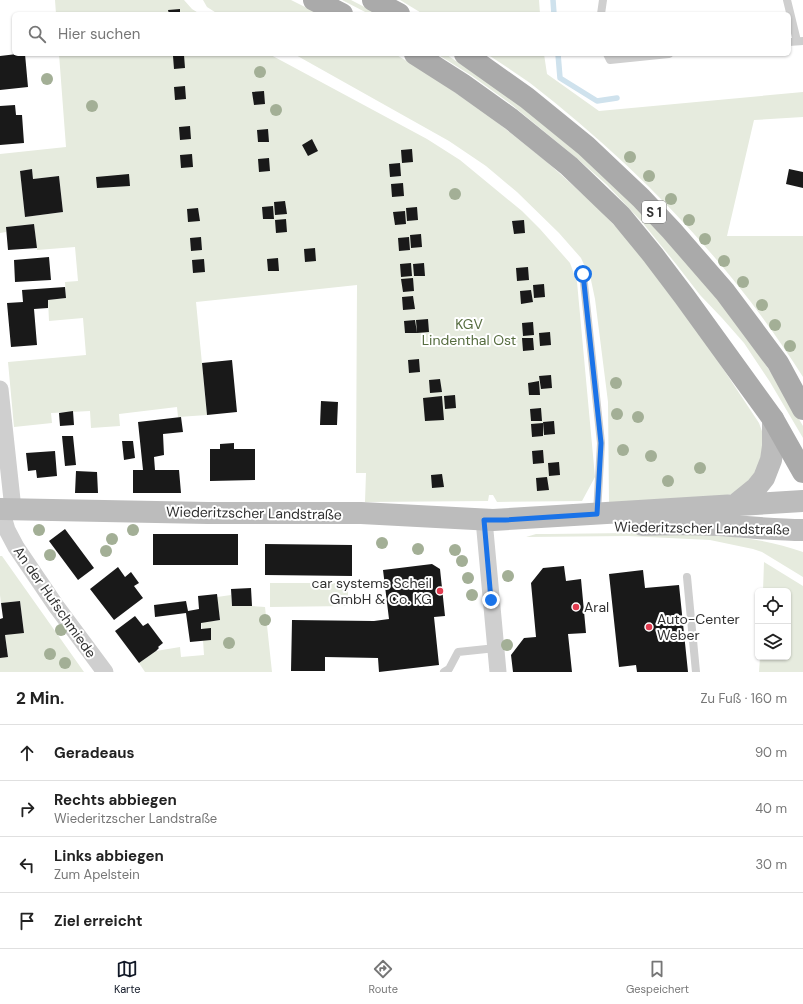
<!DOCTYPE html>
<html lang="de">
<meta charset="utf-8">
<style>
:root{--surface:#fff;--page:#f6f6f6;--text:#222;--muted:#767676;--line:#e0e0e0;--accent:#111827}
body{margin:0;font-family:"DM Sans",sans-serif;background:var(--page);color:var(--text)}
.controls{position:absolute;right:12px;bottom:12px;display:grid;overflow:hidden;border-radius:6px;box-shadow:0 1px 3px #0004}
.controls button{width:36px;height:36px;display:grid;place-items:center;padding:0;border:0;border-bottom:1px solid var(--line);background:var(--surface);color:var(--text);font:20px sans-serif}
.stop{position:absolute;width:12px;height:12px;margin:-9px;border:3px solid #1a73e8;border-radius:50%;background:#fff}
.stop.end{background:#1a73e8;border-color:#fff;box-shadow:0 1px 4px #0008}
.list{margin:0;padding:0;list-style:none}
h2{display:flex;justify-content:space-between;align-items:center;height:52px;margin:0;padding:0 16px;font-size:17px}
h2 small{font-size:13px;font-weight:400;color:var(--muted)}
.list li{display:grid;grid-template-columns:26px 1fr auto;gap:12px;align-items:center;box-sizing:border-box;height:56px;padding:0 16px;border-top:1px solid var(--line)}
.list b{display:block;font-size:15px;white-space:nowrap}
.list p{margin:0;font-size:13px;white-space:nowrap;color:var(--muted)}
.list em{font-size:13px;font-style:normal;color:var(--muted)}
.icon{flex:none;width:22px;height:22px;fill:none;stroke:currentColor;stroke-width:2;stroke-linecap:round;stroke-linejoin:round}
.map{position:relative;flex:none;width:803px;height:672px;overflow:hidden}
.search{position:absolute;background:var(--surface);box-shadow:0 1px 3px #0004;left:12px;right:12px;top:12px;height:44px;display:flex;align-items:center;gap:10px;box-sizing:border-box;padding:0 14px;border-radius:6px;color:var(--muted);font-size:15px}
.sheet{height:276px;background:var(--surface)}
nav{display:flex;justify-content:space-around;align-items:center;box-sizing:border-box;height:56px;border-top:1px solid var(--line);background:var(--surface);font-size:11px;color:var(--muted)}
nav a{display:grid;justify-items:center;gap:2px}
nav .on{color:var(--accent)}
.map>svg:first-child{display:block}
.green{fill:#e6ebde;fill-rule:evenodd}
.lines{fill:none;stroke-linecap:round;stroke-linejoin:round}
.stream{stroke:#cfe2ed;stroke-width:5.5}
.building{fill:#191919}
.lane{stroke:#cfcfcf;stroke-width:8}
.street{stroke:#cfcfcf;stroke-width:17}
.secondary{stroke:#bcbcbc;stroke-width:22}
.primary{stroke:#aaa;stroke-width:22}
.tree{fill:#a3af96}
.route{stroke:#1a73e8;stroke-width:5}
.poi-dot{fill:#e13c50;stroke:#fff;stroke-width:1.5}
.labels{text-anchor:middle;stroke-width:4;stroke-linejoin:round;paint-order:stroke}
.shield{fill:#fff;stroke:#707070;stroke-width:1}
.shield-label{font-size:13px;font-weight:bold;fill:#323232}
.park-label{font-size:14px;fill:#576d40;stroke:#fff}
.street-label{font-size:14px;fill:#323232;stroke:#fff}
.poi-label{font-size:14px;fill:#323232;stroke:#fff;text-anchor:start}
</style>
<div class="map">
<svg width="803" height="672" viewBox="0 0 803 672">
<rect width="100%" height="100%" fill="#fff"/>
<!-- green -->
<path class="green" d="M55,0H184L192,9L200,14H56Z
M203,0H291L319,14H218L207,7Z
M342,0H351L378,14H369Z
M400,0H539L540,14H423Z
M59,54H269L427,139L460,160L522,211L540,229L570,263L577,282L595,477L582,501L497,502L493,495H489L488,501L365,502L366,473H356L357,285L196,302L207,415L178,417L177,407L119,414L120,426L91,428L90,411L51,413L52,423L14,427L8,362L86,355L83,318L49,321L48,300L66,298L65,282L78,281L75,247L37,250L34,224L6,227V232L0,233V154L66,147ZM32,169L33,179L59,176L63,212L25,217L20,171Z
M294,54H395L430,75L492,118L547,162L597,207L633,245L712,352L759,423L763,434L762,467L736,493L723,496L609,503L608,402L595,299L591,280L581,258L559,233L517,192L486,166L449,141Z
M437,54H446L450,57L494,86L537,118L579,152L639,210L711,291L746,336L774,377L803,426V438L770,382L744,343L722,318L700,295L676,264L642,222L607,185L580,161L512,105L472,76Z
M487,54H544L547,74L599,111L803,92V117L754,120L727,236H803V377C732,264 636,165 530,83C516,73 502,64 487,54Z
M629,533C687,534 748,532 803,552V577L762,552L753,549L710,540L628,536L526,537L536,534H549Z
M0,556H2L84,672H0V658L8,656L5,635L24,632L20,601L1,603L0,595Z
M764,562L803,586V672H759L760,657H788V591H763Z
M270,583H348V606L270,607Z
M231,595L232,606H252L265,607L272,672H145L139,663L156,651L180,647L181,657L204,655L203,640H211V629H202L201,622L220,620L217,597Z"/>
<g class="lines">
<!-- stream -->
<path class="stream" d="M553,0L554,14
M558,54L560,78L597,101L617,98"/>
</g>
<!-- building -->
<path class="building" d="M180,9V14H169L168,10Z
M17,54H25L28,87L0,90V56Z
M184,55L185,68L174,69L173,56Z
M185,86L186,99L175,100L174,87Z
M264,91L265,104L254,105L252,92Z
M15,105L16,115H22L24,143L0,145V106Z
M190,126L191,139L180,140L179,127Z
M268,129L269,142H258L257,130Z
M312,139L318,151L308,156L302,145Z
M412,149L413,162L402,163L401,150Z
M192,154L193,167L181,168L180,155Z
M269,158L270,171L259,172L258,159Z
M400,163L401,176L390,177L389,164Z
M32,169L33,179L59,176L63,212L25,217L20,171Z
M789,169L803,172V188L786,184Z
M129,174L130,186L97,188L96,177Z
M403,183L404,196L392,197L391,184Z
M285,201L287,214L275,215L274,202Z
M273,206L274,219H263L262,207Z
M417,207L418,220L407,221L406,208Z
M198,208L200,221L188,222L187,209Z
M405,211L406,224L395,225L393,212Z
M286,219L287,232L276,233L275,220Z
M524,220L525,233L514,234L512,221Z
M34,224L37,248L8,250L6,227Z
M421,234L422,247L411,248L410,235Z
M201,237L202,250L191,251L190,238Z
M409,237L410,250L399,251L398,238Z
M315,248L316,261L305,262L304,249Z
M49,257L51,280L15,282L14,260Z
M278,258L279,271H268L267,259Z
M204,259L205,272L193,273L192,260Z
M411,263L412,276L401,277L400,264Z
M424,263L425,276H414L413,264Z
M528,267L529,280L517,281L516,268Z
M413,278L414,291L403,292L401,279Z
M544,284L545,297L534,298L533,285Z
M65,287L66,298L48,300V308L34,309L37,345L11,347L7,303L23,302L22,290Z
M531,290L533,302L521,304L520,291Z
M413,296L415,309L403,310L402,297Z
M428,319L429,332L417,333L416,320Z
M415,320L417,333H405L404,321Z
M533,322L534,335L523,336L522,323Z
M550,332L551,345L540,346L539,333Z
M522,338H533L534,350L523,351Z
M419,359L420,372L409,373L408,360Z
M232,360L237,412L207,415L202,363Z
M551,375L552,388L541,389L539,376Z
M440,379L442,392L430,393L429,380Z
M539,381L540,395H529L528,383Z
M455,395L456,408L445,409L444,396Z
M442,396L444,420L425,421L423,398Z
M321,401L338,402L337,425H320Z
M541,408L542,421H531L530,409Z
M73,411L74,425L60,426L59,413Z
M181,417L183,432L163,434L164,455L154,457L155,470H179L181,493H133V470H143L138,422Z
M554,421L555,434L544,435L543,422Z
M543,423V436L532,437L531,424Z
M62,436H73L76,465L65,466Z
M122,441H133L135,458L124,460Z
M234,443V449H255V480L210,481V449H220V444Z
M543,450L544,463L533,464L532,451Z
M55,451L57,476L37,478L36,470L28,471L26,453Z
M559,462L560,475L549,476L548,463Z
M76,471L97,472L98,493H75Z
M442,474L444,487L432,488L431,475Z
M547,477L549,490L537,491L536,478Z
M65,529L94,568L78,580L49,541Z
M153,534H238V565H153Z
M265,544L352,545V576L265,575Z
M432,564L440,569L445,616L434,617L439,665L379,672L378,658L325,657V671H291L292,620L374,621L389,619L383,570Z
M564,566L566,581L581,579L586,633L568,634L572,672H513L511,655L524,638L536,637L531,583L543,568Z
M118,567L125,577L131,572L139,583L134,586L143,598L114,620L90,589Z
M643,570L645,588L679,585L688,672H637L636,665L619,667L609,574Z
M251,588L252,606H232L231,589Z
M217,594L220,620L201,623V629L211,628V640L190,642L186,613L155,617L154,605L186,601L188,611L199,609L198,596Z
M20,601L24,633L5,635L8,657L0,658V619L3,618L1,603Z
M135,616L143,626L148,623L163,643L158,647L159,648L156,651L139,663L115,631Z"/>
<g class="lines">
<!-- lane -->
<path class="lane" d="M787,0L797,41
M601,14L603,0
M789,42L803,41
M607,54L610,60L669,54
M583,274L601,443L597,513
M687,577L696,672
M444,672L449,669L458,652L496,648"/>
<!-- street -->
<path class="street" d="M0,389L13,509
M3,509L4,520L7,530L16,547L56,606L105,672
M484,520L498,672"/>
<!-- secondary -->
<path class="secondary" d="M735,505L756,488L764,478L771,460L773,446V419
M0,509L208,513H361L493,520L803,501
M642,525C668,524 693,524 719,525C748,527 775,530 803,530"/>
<!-- primary -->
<path class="primary" d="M314,0L342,14
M373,0L399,14
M415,54L462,84L511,119L569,166L621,216L653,255L684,296L773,419L803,472
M465,54L527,98L586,146L641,198L672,231L725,292L778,363L803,409"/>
</g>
<!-- trees -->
<g class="tree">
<circle cx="260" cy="72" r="6"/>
<circle cx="47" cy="79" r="6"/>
<circle cx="92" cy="106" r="6"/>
<circle cx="276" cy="110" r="6"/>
<circle cx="630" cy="157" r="6"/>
<circle cx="649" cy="176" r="6"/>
<circle cx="455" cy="194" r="6"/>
<circle cx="671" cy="199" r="6"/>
<circle cx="689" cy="220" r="6"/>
<circle cx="705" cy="239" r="6"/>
<circle cx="724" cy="261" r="6"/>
<circle cx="743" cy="282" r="6"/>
<circle cx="762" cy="305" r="6"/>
<circle cx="775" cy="325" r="6"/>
<circle cx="790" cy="346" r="6"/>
<circle cx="616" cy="383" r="6"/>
<circle cx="617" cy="414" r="6"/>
<circle cx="638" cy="417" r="6"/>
<circle cx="623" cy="450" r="6"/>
<circle cx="651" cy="456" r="6"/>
<circle cx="700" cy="468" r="6"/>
<circle cx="668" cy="481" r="6"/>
<circle cx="39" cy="530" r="6"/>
<circle cx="133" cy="530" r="6"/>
<circle cx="112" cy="539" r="6"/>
<circle cx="382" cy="543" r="6"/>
<circle cx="418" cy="549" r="6"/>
<circle cx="455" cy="550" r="6"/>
<circle cx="106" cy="551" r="6"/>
<circle cx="50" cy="555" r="6"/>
<circle cx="462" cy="561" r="6"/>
<circle cx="508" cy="576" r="6"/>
<circle cx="468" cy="578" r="6"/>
<circle cx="472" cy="595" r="6"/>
<circle cx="265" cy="620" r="6"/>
<circle cx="61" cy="630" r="6"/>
<circle cx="229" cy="643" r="6"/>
<circle cx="507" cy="645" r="6"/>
<circle cx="50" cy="654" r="6"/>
<circle cx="65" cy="663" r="6"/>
</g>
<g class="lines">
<!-- route -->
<path class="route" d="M491,600L484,520H505L597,514L601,443L583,274"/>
</g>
<!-- markers -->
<g class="poi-dot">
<circle cx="440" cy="591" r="4"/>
<circle cx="576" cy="607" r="4"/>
<circle cx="649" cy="627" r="4"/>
</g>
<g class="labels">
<!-- shield labels -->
<rect class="shield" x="642" y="201" width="24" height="22" rx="3"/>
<g class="shield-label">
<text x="654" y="217">S 1</text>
</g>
<!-- park labels -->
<g class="park-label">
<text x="469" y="329">KGV<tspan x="469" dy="16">Lindenthal Ost</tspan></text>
</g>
<!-- street labels -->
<g class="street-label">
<text transform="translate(254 513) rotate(1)" y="5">Wiederitzscher Landstraße</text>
<text transform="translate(702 528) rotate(1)" y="5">Wiederitzscher Landstraße</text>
<text transform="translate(55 602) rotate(55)" y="5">An der Hufschmiede</text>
</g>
<!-- poi labels -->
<g class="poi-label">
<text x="432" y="588" text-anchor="end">car systems Scheil<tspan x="432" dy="16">GmbH &amp; Co. KG</tspan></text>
<text x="584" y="612">Aral</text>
<text x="657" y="624">Auto-Center<tspan x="657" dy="16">Weber</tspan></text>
</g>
</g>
</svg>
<div class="controls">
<button><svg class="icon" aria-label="locate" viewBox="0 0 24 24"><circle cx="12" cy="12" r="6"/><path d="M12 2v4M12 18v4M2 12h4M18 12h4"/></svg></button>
<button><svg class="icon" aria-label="layers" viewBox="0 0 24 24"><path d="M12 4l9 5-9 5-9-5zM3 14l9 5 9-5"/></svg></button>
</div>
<div class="stop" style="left:583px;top:274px"></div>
<div class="stop end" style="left:491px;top:600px"></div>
<div class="search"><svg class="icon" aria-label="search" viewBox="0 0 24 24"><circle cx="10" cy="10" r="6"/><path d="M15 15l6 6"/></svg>Hier suchen</div>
</div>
<section class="sheet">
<h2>2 Min.<small>Zu Fuß · 160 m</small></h2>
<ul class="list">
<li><svg class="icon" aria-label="ahead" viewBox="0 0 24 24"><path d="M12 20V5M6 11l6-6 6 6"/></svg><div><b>Geradeaus</b></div><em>90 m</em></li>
<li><svg class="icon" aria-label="right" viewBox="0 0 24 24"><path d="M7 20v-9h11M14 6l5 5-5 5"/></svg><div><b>Rechts abbiegen</b><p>Wiederitzscher Landstraße</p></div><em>40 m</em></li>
<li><svg class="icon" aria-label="left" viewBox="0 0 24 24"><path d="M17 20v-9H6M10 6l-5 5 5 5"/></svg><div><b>Links abbiegen</b><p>Zum Apelstein</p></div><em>30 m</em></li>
<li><svg class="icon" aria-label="arrive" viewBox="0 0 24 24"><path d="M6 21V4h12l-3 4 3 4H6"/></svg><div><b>Ziel erreicht</b></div></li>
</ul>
</section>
<nav>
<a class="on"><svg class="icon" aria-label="map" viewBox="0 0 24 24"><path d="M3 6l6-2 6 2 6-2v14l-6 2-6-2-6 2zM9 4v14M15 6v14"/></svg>Karte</a>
<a><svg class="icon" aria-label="directions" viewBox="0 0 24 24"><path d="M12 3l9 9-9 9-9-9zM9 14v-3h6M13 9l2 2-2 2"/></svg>Route</a>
<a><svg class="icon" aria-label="saved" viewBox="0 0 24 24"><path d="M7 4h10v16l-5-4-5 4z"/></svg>Gespeichert</a>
</nav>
